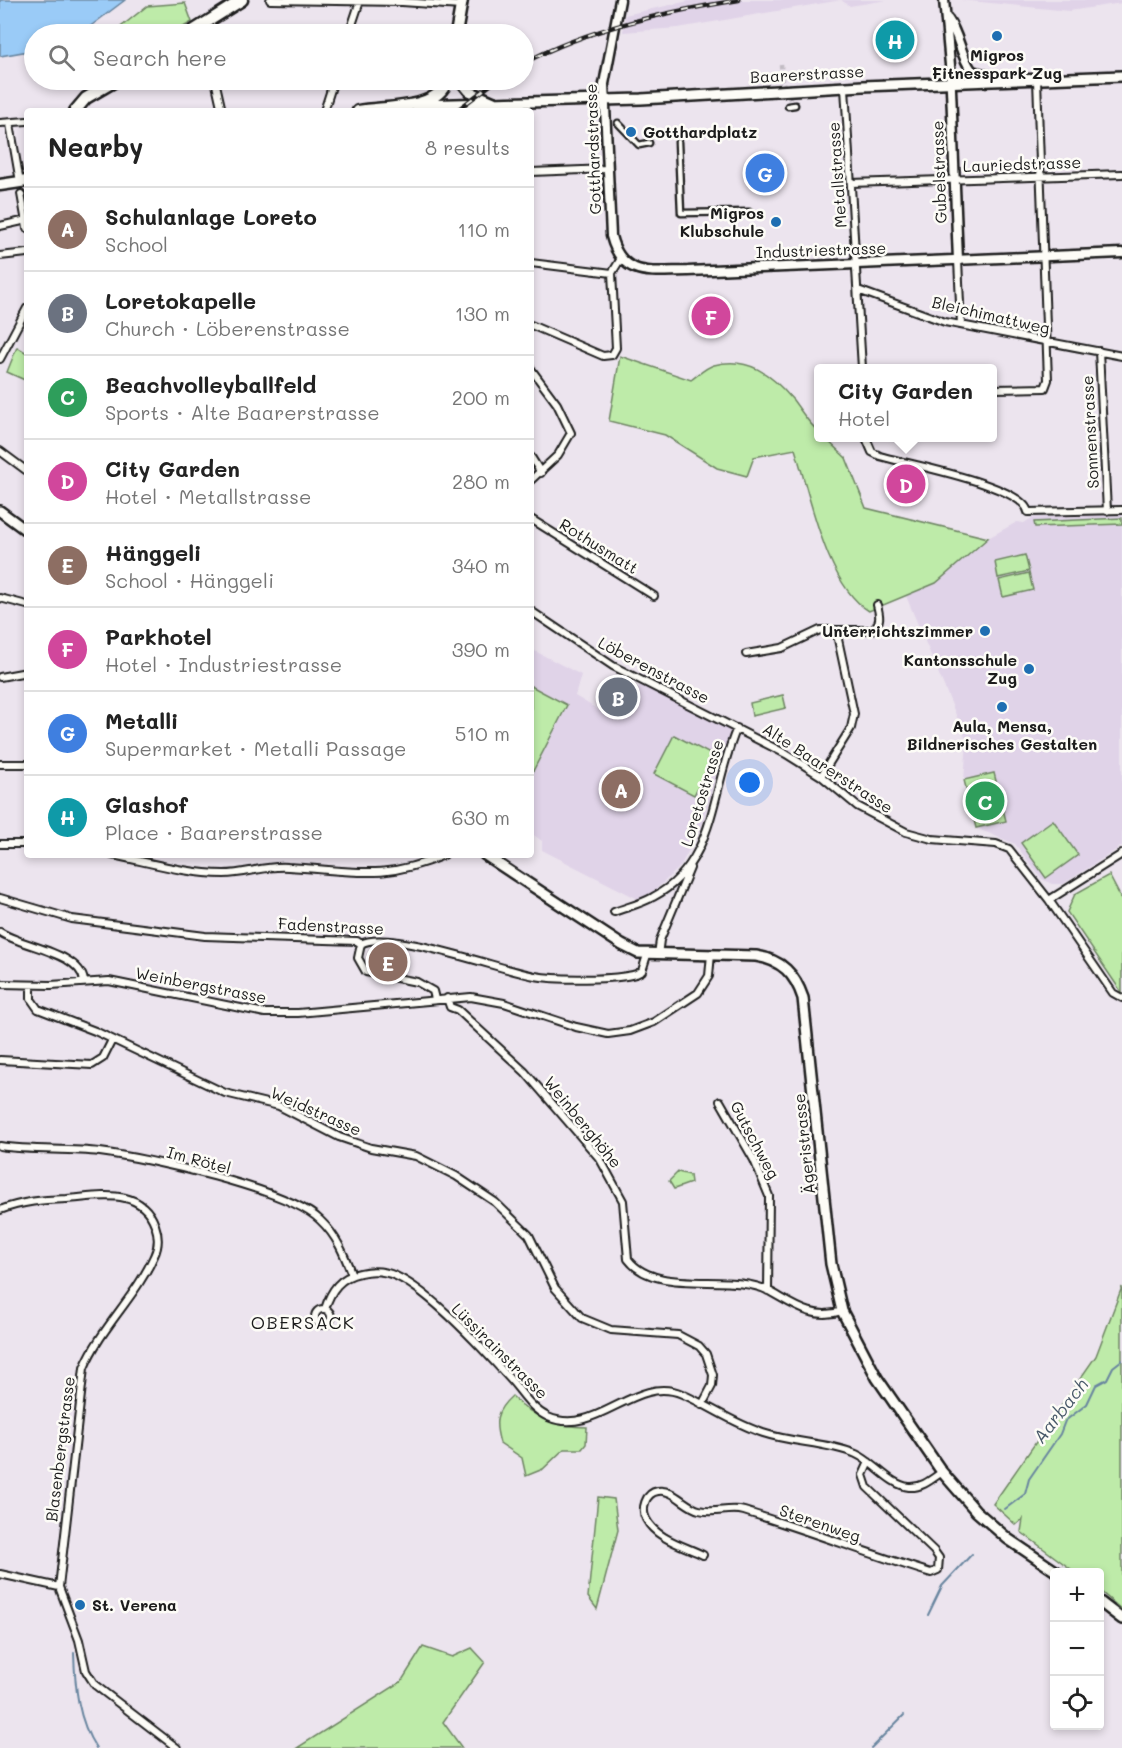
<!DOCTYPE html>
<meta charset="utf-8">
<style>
:root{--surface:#fff;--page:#f2f2f2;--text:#222;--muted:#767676;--line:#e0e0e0;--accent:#2563eb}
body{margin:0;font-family:Mali,sans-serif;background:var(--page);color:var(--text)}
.controls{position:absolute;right:18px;bottom:18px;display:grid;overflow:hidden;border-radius:6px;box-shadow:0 3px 9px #0003}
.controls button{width:54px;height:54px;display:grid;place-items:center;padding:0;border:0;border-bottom:2px solid var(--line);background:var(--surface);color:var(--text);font:30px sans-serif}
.you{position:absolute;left:750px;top:783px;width:21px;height:21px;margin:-15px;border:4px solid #fff;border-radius:50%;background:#1a73e8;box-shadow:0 0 0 9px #1a73e833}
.badge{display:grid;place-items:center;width:39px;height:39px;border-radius:50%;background:var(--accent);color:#fff;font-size:20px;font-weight:700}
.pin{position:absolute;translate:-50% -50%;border:3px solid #fff;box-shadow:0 2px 6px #0006}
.popup{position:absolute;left:814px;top:364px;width:183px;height:78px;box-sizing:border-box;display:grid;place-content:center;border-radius:6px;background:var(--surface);filter:drop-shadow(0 2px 4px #0005);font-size:20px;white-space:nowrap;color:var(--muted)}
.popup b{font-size:22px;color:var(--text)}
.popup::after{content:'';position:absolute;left:50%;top:100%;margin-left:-12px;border:12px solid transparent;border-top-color:var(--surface)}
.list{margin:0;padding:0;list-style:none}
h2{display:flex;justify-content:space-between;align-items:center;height:78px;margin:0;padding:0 24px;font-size:26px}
h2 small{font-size:20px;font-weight:400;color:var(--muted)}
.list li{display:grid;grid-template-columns:39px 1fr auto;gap:18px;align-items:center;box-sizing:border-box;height:84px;padding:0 24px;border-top:2px solid var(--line)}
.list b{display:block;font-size:22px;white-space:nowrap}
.list p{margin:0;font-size:20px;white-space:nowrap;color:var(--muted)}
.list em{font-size:20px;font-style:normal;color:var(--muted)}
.icon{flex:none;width:33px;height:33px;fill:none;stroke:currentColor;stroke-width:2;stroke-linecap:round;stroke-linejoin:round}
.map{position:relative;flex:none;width:1122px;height:1748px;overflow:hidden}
.search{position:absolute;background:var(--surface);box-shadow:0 3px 9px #0003;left:24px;top:24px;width:510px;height:66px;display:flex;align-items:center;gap:15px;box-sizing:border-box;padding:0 21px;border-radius:33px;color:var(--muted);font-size:22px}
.panel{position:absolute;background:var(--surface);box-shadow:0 3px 9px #0003;left:24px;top:108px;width:510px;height:750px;border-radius:6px}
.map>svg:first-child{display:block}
.built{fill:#e0d3e8}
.green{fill:#beeba9;stroke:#6d8462;stroke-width:1.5}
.water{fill:#9acbf7;stroke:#68859f;stroke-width:1.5}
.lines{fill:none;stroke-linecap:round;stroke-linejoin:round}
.stream{stroke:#68859f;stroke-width:2}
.pedestrian-tunnel{stroke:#c2bcc4;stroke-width:4.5;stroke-dasharray:4.5 2;stroke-linecap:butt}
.pedestrian-casing{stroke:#1c1c1c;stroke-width:9}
.minor-casing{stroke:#1c1c1c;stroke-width:10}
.tertiary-casing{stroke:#1c1c1c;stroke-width:13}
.secondary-casing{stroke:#1c1c1c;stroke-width:14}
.primary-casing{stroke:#1c1c1c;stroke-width:15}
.pedestrian{stroke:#fdfcf7;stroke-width:4.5}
.minor{stroke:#fdfcf7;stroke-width:6}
.tertiary{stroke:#fdfcf7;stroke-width:8}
.secondary{stroke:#fdfcf7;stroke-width:9}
.primary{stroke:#fdfcf7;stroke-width:10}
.rail-casing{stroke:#1c1c1c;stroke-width:4.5}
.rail{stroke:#fdfcf7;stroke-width:2;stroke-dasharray:7;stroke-linecap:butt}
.poi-dot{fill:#1f6fb2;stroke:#fdfcf7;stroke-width:2}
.labels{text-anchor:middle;stroke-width:5;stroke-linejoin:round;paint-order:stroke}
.poi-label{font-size:16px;font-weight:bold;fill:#1c1c1c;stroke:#fdfcf7;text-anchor:end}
.street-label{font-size:16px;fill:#1c1c1c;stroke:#fdfcf7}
.neighbourhood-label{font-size:18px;letter-spacing:1.5px;fill:#1c1c1c;stroke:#fdfcf7}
.water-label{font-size:18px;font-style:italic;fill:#485969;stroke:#fdfcf7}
</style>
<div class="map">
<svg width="1122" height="1748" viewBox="0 0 1122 1748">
<rect width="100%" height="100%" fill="#ece4ee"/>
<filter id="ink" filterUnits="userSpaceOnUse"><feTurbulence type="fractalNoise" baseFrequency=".0167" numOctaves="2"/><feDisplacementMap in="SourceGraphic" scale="12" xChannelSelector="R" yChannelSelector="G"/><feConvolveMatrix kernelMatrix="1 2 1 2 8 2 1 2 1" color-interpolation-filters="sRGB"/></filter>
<g filter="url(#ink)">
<!-- built -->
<path class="built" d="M693,0H887L850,6L841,0L678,28L623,32L625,15Z
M961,0H1122V3L1069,11Z
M1122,515V846L1063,884H1052L1042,879L1015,844L976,828L964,780L967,741L906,596L936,583L988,538L1017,522L1024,523L1032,518Z
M531,649L581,675L575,696L619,722L641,683L732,730L721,754L702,825L680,867L653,892L638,899L542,850V841L531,833Z"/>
<!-- green -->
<path class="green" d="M185,3L192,22L171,34H112L147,6Z
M17,347L27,353V381L7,372Z
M620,356L691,380C697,376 706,367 714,365C748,356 771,374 793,400C802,412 808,423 819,432V438H825L846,458L866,508L988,538L936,583L869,611C826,585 810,495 795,449L754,457L747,476L717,468L665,435L609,421Z
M1122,518V524L1035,527L1034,522Z
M1025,555L1029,571L998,578L995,562Z
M1029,573L1033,590L1003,597L999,580Z
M531,686L567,705L531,775Z
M783,695L786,708L752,716L750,703Z
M674,735L714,756L694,795L654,774Z
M994,773L1006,821L976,828L964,780Z
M1053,820L1078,855L1046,878L1021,843Z
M1109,875L1122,900V993L1067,912L1075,894Z
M678,1172L690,1175L691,1183L674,1189L669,1181Z
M1122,1287V1610L1100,1591V1572H1075L1021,1532L1023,1519L1016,1525L993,1504L1096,1356Z
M512,1396C534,1418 556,1427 587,1427L586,1444L582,1449H564L543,1469L526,1476L522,1458L500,1443C494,1422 495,1411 512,1396Z
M598,1497L614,1499L618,1530L597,1609L588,1597Z
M423,1647L452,1657L472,1648L485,1662L443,1722L462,1748H297L401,1682Z"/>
<!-- water -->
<path class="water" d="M0,0H125L80,34H34V50L0,56Z"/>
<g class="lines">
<!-- stream -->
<path class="stream" d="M1005,1509L1025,1494L1029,1479L1060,1434L1065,1421L1087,1404L1096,1385L1107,1379L1113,1367L1122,1360
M928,1615L942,1586L972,1554
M74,1653C75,1688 78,1720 96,1748
M871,1748L904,1715"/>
<!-- pedestrian-tunnel -->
<path class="pedestrian-tunnel" d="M781,64L782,81L793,106"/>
<!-- pedestrian casing -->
<g class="pedestrian-casing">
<path id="pedestrian" d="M788,106L795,105
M618,123L639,145L649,143
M678,142L681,213L749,212"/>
</g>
<!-- minor casing -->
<g class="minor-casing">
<path id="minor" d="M270,0L402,2L461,6
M349,34L360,1
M215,80L222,111
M845,88L862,368
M324,111L334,80
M0,123L27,121
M10,124L20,182
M531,172L608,169
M851,183L1122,174
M21,194L27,228
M0,226L27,220
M0,256L27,253
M958,260L961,325
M531,263L612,273L620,260
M858,290L945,322L1122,356
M531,325L603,356L612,355L616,348L612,273
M1099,351L1107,511
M0,359L27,308
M531,369L557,404L571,433L558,455L531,480
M993,389L1045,388L1048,380L1037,80
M866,438L872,452L880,456C906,464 1023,485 1028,512L1122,510
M0,451L27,471
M531,457L541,473
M531,519L654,596
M0,598L27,605
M531,611L613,666L786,754L821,776L857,806L906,832L932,839L996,844L1009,849L1049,900L1113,993L1122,998
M746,654L782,648L820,630H873C881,622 880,616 877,605
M0,677L27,672
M0,764H27
M821,776L851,728L854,714L836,630
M0,844H27
M112,855C148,862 187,874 224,874C246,874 266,865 288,867C350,870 382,882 444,855
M0,898L72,919L205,936L357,941L361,944C387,928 501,970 535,976C556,980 616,980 636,974L642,971L647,955
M1049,900L1122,854
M614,912C627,907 641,904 653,897C717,864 711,786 737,728
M0,932C22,947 80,952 84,981
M361,944L358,958L366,972L417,982L433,991L435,999
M658,955L660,940L690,868
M0,984L51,985L109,981L265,1013H298L471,997L504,1003L576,1027L608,1034L630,1031L654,1022L698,993L709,976L711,954
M31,985V999L38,1009L95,1031L225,1093L279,1106L339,1137L371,1148L416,1156L456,1176L495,1202L529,1235L555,1288L582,1318L611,1330L678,1335L699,1346L706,1354L713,1375L712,1386L702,1405
M447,998L450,1007L458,1010L525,1072L600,1159L623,1201L628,1259C656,1297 731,1271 769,1291C793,1304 813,1321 842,1311
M0,1060L92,1065L103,1058L112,1040
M720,1101L754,1160L769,1196L768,1291
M0,1146C33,1151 67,1148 100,1152C147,1158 288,1189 320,1220C337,1236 344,1254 352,1275
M0,1210C23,1201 43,1200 67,1199C98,1197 141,1186 155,1225C159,1236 159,1246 154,1256C136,1297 101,1327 84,1368L59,1587L79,1640L86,1671L95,1685L177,1748
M315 1317a8 8 0 1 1 16 0a8 8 0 1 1-16 0Z
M325,1309C331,1290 340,1277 360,1273C372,1270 385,1271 396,1276C431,1292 483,1349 510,1379C522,1392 531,1409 548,1417C596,1438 635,1374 682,1394C710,1406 732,1423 763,1433C793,1443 827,1442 856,1454C874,1462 890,1485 909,1487C922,1488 932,1479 942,1472
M703,1555C685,1546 656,1539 646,1519C641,1509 645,1493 658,1491C672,1488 686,1507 699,1510C714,1514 730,1507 744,1511C807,1530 869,1554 931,1573L938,1570L939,1558L934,1551L867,1487L863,1475L869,1462
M0,1574L59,1587"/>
</g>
<!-- tertiary casing -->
<g class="tertiary-casing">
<path id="tertiary" d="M620,0L604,84L611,236C622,279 652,271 688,271L1122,253
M944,0L950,65L958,260
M948,19C960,36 960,56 972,71L999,78"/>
</g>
<!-- secondary casing -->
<g class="secondary-casing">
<path id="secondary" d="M460,80L469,91L494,102
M419,105L641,99L863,86L1122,76
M0,511L27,531
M485,855L622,945L638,953L756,956C782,960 795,974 803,998L831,1264L842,1311L877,1378L942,1472L976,1511L1008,1539L1057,1572
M1100,1602L1122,1619"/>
</g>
<!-- primary casing -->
<g class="primary-casing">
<path id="primary" d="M188,34L242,0
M456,34L462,0
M75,111L86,98L117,80
M358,111C385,106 438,111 447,80
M0,185L27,181"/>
</g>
<!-- pedestrian -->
<use href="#pedestrian" class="pedestrian"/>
<!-- minor -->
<use href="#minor" class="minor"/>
<!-- tertiary -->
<use href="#tertiary" class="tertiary"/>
<!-- secondary -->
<use href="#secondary" class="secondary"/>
<!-- primary -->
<use href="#primary" class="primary"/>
<!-- rail casing -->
<g class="rail-casing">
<path id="rail" d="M524,63C589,28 666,12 739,0
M456,111L497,80"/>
</g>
<!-- rail -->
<use href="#rail" class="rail"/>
</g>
</g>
<!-- markers -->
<g class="poi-dot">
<circle cx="997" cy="36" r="6"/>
<circle cx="631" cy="132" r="6"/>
<circle cx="776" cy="222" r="6"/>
<circle cx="985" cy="631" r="6"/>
<circle cx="1029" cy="669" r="6"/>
<circle cx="1002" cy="707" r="6"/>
<circle cx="80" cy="1605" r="6"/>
</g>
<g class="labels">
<!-- poi labels -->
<g class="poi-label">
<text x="997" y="61" text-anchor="middle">Migros<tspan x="997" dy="18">Fitnesspark Zug</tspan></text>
<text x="643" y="138" text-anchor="start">Gotthardplatz</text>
<text x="764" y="219">Migros<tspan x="764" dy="18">Klubschule</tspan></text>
<text x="973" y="637">Unterrichtszimmer</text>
<text x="1017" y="666">Kantonsschule<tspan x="1017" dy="18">Zug</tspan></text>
<text x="1002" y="732" text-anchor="middle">Aula, Mensa,<tspan x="1002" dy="18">Bildnerisches Gestalten</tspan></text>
<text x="92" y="1611" text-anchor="start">St. Verena</text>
</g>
<!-- street labels -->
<g class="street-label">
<text transform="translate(807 74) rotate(-3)" y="6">Baarerstrasse</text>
<text transform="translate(593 149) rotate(-92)" y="6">Gotthardstrasse</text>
<text transform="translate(1022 164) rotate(-2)" y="6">Lauriedstrasse</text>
<text transform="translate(939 172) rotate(-92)" y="6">Gubelstrasse</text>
<text transform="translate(837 175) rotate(-94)" y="6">Metallstrasse</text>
<text transform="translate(821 250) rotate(-2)" y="6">Industriestrasse</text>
<text transform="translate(991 315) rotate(13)" y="6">Bleichimattweg</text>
<text transform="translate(1090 432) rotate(-93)" y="6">Sonnenstrasse</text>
<text transform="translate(599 546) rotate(32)" y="6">Rothusmatt</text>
<text transform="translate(654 670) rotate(28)" y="6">Löberenstrasse</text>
<text transform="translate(828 768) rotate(33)" y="6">Alte Baarerstrasse</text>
<text transform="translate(702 793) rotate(-73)" y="6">Loretostrasse</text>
<text transform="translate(331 926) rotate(3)" y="6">Fadenstrasse</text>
<text transform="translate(201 985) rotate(11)" y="6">Weinbergstrasse</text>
<text transform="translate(316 1111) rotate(24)" y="6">Weidstrasse</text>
<text transform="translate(583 1122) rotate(51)" y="6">Weinberghöhe</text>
<text transform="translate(755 1140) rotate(62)" y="6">Gutschweg</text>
<text transform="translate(804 1144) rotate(-96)" y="6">Ägeristrasse</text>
<text transform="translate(199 1160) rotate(15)" y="6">Im Rötel</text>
<text transform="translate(500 1351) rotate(45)" y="6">Lüssirainstrasse</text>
<text transform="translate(60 1449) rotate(-83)" y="6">Blasenbergstrasse</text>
<text transform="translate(820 1523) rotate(19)" y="6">Sterenweg</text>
</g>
<!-- neighbourhood labels -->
<g class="neighbourhood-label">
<text x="303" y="1329">OBERSACK</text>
</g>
<!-- water labels -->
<g class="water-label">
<text transform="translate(1061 1411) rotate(-52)" y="6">Aarbach</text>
</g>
</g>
</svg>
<div class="controls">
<button>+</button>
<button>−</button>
<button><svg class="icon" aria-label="locate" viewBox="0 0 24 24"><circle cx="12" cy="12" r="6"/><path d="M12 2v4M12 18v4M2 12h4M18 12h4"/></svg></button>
</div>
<div class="you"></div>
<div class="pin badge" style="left:621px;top:789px;background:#8d6e63">A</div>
<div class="pin badge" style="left:618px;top:697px;background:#6b7280">B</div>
<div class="pin badge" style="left:985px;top:801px;background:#2e9e5b">C</div>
<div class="pin badge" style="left:906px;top:484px;background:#d1479c">D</div>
<div class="popup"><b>City Garden</b>Hotel</div>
<div class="pin badge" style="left:388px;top:962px;background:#8d6e63">E</div>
<div class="pin badge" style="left:711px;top:316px;background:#d1479c">F</div>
<div class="pin badge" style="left:765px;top:173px;background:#3f7fe0">G</div>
<div class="pin badge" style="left:895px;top:40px;background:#0f9aa8">H</div>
<div class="search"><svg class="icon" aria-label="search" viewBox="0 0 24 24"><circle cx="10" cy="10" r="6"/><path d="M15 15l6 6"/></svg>Search here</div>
<section class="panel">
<h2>Nearby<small>8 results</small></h2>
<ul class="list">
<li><span class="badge" style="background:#8d6e63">A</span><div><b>Schulanlage Loreto</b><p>School</p></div><em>110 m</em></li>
<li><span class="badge" style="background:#6b7280">B</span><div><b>Loretokapelle</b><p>Church · Löberenstrasse</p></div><em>130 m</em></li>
<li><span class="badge" style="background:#2e9e5b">C</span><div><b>Beachvolleyballfeld</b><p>Sports · Alte Baarerstrasse</p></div><em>200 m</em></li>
<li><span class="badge" style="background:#d1479c">D</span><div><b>City Garden</b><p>Hotel · Metallstrasse</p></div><em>280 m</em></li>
<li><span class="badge" style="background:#8d6e63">E</span><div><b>Hänggeli</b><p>School · Hänggeli</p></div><em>340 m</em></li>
<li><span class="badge" style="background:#d1479c">F</span><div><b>Parkhotel</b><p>Hotel · Industriestrasse</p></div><em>390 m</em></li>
<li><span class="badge" style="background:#3f7fe0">G</span><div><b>Metalli</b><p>Supermarket · Metalli Passage</p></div><em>510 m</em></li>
<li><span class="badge" style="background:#0f9aa8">H</span><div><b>Glashof</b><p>Place · Baarerstrasse</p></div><em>630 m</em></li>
</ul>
</section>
</div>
